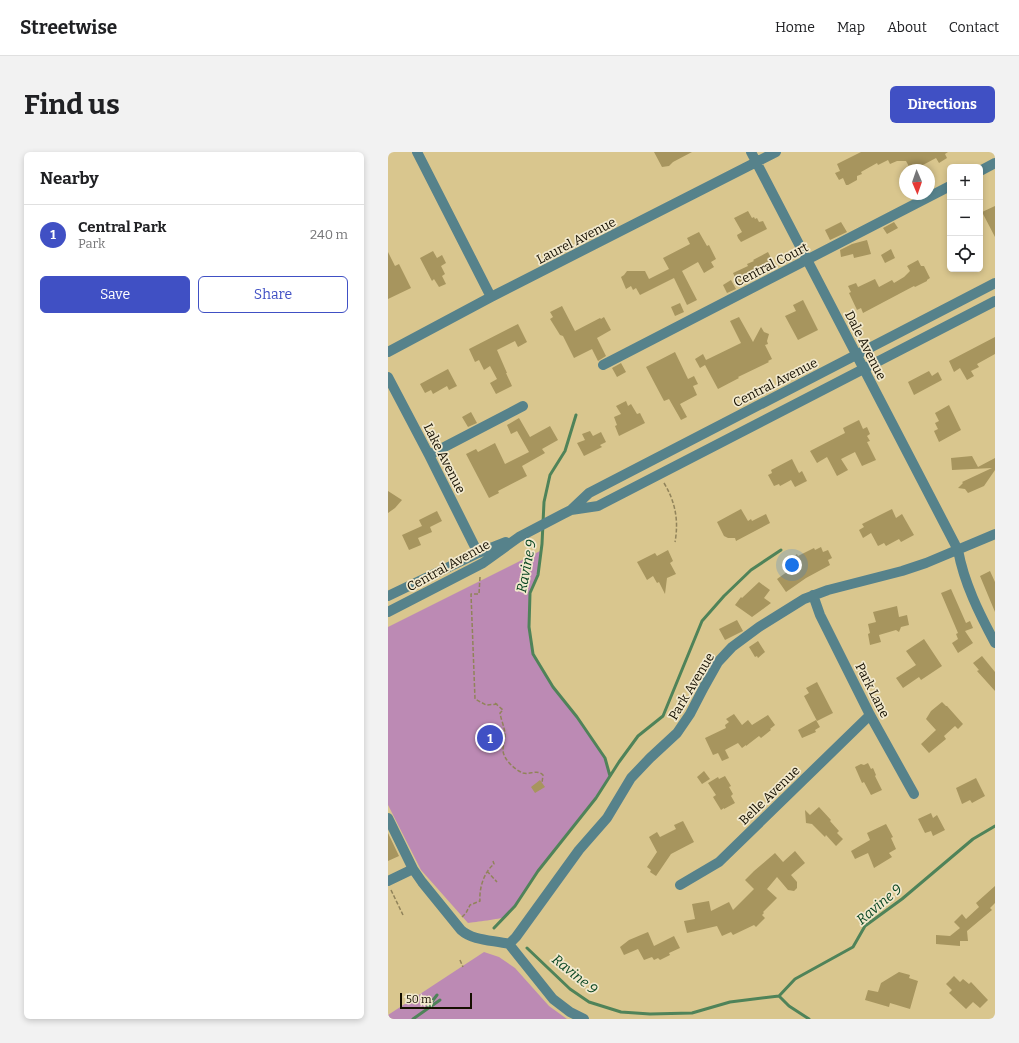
<!DOCTYPE html>
<meta charset="utf-8">
<style>
:root{--surface:#fff;--page:#f2f2f2;--text:#202124;--muted:#757577;--line:#e0e0e0;--accent:#4050c4}
body{margin:0;font-family:Bitter,serif;background:var(--page);color:var(--text)}
.controls{position:absolute;right:12px;top:12px;display:grid;overflow:hidden;border-radius:6px;box-shadow:0 2px 6px #0003}
.controls button{width:36px;height:36px;display:grid;place-items:center;padding:0;border:0;border-bottom:1px solid var(--line);background:var(--surface);color:var(--text);font:20px sans-serif}
.compass{position:absolute;left:511px;top:12px;width:36px;height:36px;border-radius:50%;background:var(--surface);box-shadow:0 2px 6px #0003;rotate:178deg}
.scale{position:absolute;left:12px;bottom:10px;width:72px;box-sizing:border-box;padding-left:4px;border:2px solid #150f00;border-top:0;font-size:11px;line-height:14px;white-space:nowrap;color:#150f00;-webkit-text-stroke:3px #f1e8cc;paint-order:stroke}
.you{position:absolute;left:404px;top:413px;width:14px;height:14px;margin:-10px;border:3px solid #fff;border-radius:50%;background:#1a73e8;box-shadow:0 0 0 6px #1a73e833}
.badge{display:grid;place-items:center;width:26px;height:26px;border-radius:50%;background:var(--accent);color:#fff;font-size:13px;font-weight:700}
.pin{position:absolute;translate:-50% -50%;border:2px solid #fff;box-shadow:0 1px 4px #0006}
.list{margin:0;padding:0;list-style:none}
h2{display:flex;justify-content:space-between;align-items:center;height:52px;margin:0;padding:0 16px;font-size:17px}
h2 small{font-size:13px;font-weight:400;color:var(--muted)}
.list li{display:grid;grid-template-columns:26px 1fr auto;gap:12px;align-items:center;box-sizing:border-box;height:60px;padding:0 16px;border-top:1px solid var(--line)}
.list b{display:block;font-size:15px;white-space:nowrap}
.list p{margin:0;font-size:13px;white-space:nowrap;color:var(--muted)}
.list em{font-size:13px;font-style:normal;color:var(--muted)}
.actions{display:flex;gap:8px;padding:12px 16px}
.actions a{flex:1;padding:9px 0;border:1px solid var(--accent);border-radius:6px;text-align:center;font-size:14px;color:var(--accent)}
.actions .main{background:var(--accent);color:#fff}
.icon{flex:none;width:22px;height:22px;fill:none;stroke:currentColor;stroke-width:2;stroke-linecap:round;stroke-linejoin:round}
.map{position:relative;flex:none;width:607px;height:867px;overflow:hidden;border-radius:6px}
header{display:flex;align-items:center;gap:24px;box-sizing:border-box;height:56px;padding:0 20px;background:var(--surface);border-bottom:1px solid var(--line)}
header strong{font-size:19px}
nav{display:flex;gap:22px;margin-inline-start:auto;font-size:14px}
.intro{display:flex;align-items:center;justify-content:space-between;box-sizing:border-box;height:96px;padding:0 24px}
h1{margin:0;font-size:28px}
.button{padding:10px 18px;border-radius:6px;background:var(--accent);color:#fff;font-size:14px;font-weight:700}
main{display:flex;gap:24px;padding:0 24px}
aside{flex:1;background:var(--surface);border-radius:6px;box-shadow:0 2px 6px #0003}
.map>svg:first-child{display:block}
.green{fill:#bc8ab4}
.lines{fill:none;stroke-linecap:round;stroke-linejoin:round}
.stream{stroke:#4f8359;stroke-width:3}
.building{fill:#a7955e}
.path{stroke:#91835a;stroke-width:1.5;stroke-dasharray:4 2;stroke-linecap:butt}
.minor{stroke:#56828b;stroke-width:10}
.labels{text-anchor:middle;stroke-width:3.5;stroke-linejoin:round;paint-order:stroke}
.street-label{font-size:13px;fill:#150f00;stroke:#f1e8cc}
.water-label{font-size:14px;font-style:italic;fill:#094622;stroke:#f1e8cc}
</style>
<header>
<strong>Streetwise</strong>
<nav><a>Home</a><a>Map</a><a>About</a><a>Contact</a></nav>
</header>
<div class="intro"><h1>Find us</h1><a class="button">Directions</a></div>
<main>
<aside>
<h2>Nearby<small></small></h2>
<ul class="list">
<li><span class="badge">1</span><div><b>Central Park</b><p>Park</p></div><em>240 m</em></li>
</ul>
<div class="actions"><a class="main">Save</a><a>Share</a></div>
</aside>
<div class="map">
<svg width="607" height="867" viewBox="0 0 607 867">
<rect width="100%" height="100%" fill="#d9c68e"/>
<!-- green -->
<path class="green" d="M154,398L150,423L142,441L141,475L145,502L165,535L189,565L217,606L222,624C200,658 172,687 149,720C143,729 125,760 117,765C112,767 87,770 80,771L33,718L0,653V475Z
M96,800L111,805L127,816L161,854L179,867H0V863Z"/>
<g class="lines">
<!-- stream -->
<path class="stream" d="M188,263L177,299L162,323L156,350L154,392L150,423L142,441L141,475L145,502L165,535L189,565L217,606L222,624
M106,776L127,754L150,719L208,646L231,610L250,584L275,564L314,469L336,444L363,418L393,398
M139,796L182,837L201,850L233,860L262,862L304,861L342,850L391,844L407,827L465,795L477,774L514,747L585,687L607,674
M391,844L401,854L421,867
M39,856L49,843
M25,867L52,848"/>
</g>
<!-- building -->
<path class="building" d="M266,0H304L285,10L281,14L274,15Z
M473,0H560L557,2L559,6L551,11L548,6L533,14L535,18H523L518,9H509L502,12L500,8L490,13L489,11L473,20L474,22L469,24V28L460,33H458L455,26L451,28L447,21L452,19L449,12Z
M607,54V85L594,60Z
M360,59L364,66L366,65L367,67L369,66L371,70L375,69L379,77L353,90L350,86L349,83L354,80L346,66Z
M453,70L459,80L442,88L437,78Z
M506,70L510,76L499,82L495,76Z
M311,80L319,94L321,93L328,107L323,110L326,115L316,121L310,110L294,119L309,148L299,153L286,126L252,143L248,136L245,138L243,134L238,137L233,125L236,123L239,119H257L261,127L281,117L275,106L302,92L299,86Z
M479,88L483,102L466,106L465,102L453,105L452,98L464,92Z
M503,97L507,106L497,111L493,103Z
M45,99L49,106L54,103L58,111L53,114L57,122L54,124L58,132L51,135L46,127L44,129L32,106Z
M0,100L7,114L11,112L23,136L0,147Z
M380,100L386,112L372,119L373,121L369,123L371,125L362,130L360,126L350,131L345,121L360,114L359,112L366,109L365,108Z
M530,108L533,114H536L542,126L539,128V129L527,135L526,134L475,161L473,156L469,158L461,141L463,140L460,134L468,131L470,135L487,127L491,135L504,128L506,131L516,125L522,119L519,114Z
M343,128L348,137L339,141L335,133Z
M415,148L430,178L410,188L397,164L408,159L405,153Z
M292,151L296,160L287,164L283,155Z
M174,154L187,179L212,166L213,167L216,165L223,178L209,186L218,204L210,209L204,197L186,206L175,184L172,183L162,167L165,165L162,160Z
M351,165L365,190L373,175L376,180L381,182L379,189L380,192L377,193L384,207L380,209L381,210L350,225L351,226L330,237L317,213L312,216L307,207L315,202L318,208L353,191L342,169Z
M130,172L139,190L130,195L127,189L109,198L119,221H118L124,234L108,242L102,231L109,227L102,214L96,218L91,208L87,210L81,197Z
M607,185V202L589,212L591,215L583,219L586,224L579,228L572,216L566,220L561,209Z
M287,200L300,227L306,224L310,232L305,234L309,243L292,252L299,265L293,268L281,247L276,249L258,215Z
M233,211L238,220L229,225L224,216Z
M60,217L69,234L61,238L59,234L45,242L43,238L37,241L32,232Z
M541,219L544,224L550,220L554,228L526,243L520,230Z
M238,249L240,254L243,252L249,262L252,261L257,271L231,284L227,274L229,273L226,265L233,262L228,254Z
M561,253L573,278L551,290L546,279L550,277L547,271L551,269L547,261Z
M83,260L89,271L80,275L74,265Z
M131,266L142,285L162,274L170,288L154,297L157,301L134,314L139,324L110,339L111,341L101,346L78,302L88,297L90,300L107,291L117,312L141,300L129,279L123,282L119,273Z
M471,268L475,277L479,275L482,282L479,284L482,289L479,290L488,308L474,314L467,300L453,307L460,318L449,324L439,305L429,311L422,299L457,281L455,276Z
M202,279L205,284L213,280L218,290L212,293L214,295L196,304L189,291L197,288L194,282Z
M584,304L590,315L607,306V318L596,334L580,341L577,337L570,336L575,331L574,330L604,316L564,318L563,306Z
M404,307L411,321L414,319L419,329L407,335L403,328L392,334L391,332L386,334L380,323L384,321L383,318Z
M0,339L14,348L7,356L0,361Z
M353,357L360,369L363,367L364,369L378,362L382,371L348,389L347,386H340L336,384L329,370Z
M504,357L508,366L514,362L526,383L513,390L511,387L498,394L496,391L490,394L483,381L475,386L471,378L476,375L474,372Z
M49,359L54,369L42,375L44,380L30,386L33,393L21,398L14,383L34,374L31,368Z
M433,395L435,400L440,398L444,406L440,408L442,413L418,426L398,440L389,427L403,417L398,410L409,402L410,404L426,396L427,398Z
M280,398L285,409L282,411L288,422L279,426L277,442L271,430L269,431L265,424L259,428L249,410L267,401L269,404Z
M602,419L607,430V460L592,424Z
M371,430L382,438L376,446L383,451L364,465L347,453L353,445L354,446Z
M563,437L578,471L582,469L585,476L577,479L585,491L570,501L564,491L570,487L568,482L570,481L553,441Z
M509,454L511,465L519,463L521,473L513,475L511,480L508,478L491,483L493,490L482,493L480,482L482,481L480,472L488,470L485,460Z
M349,468L355,479L337,488L331,477Z
M536,487L554,514L533,528L531,525L515,536L508,526L528,513L518,499Z
M370,489L377,500L370,506L369,504L367,505L361,495Z
M594,504L607,520V539L589,519L591,518L585,511Z
M429,530L445,561L429,569L416,544L421,541L418,536Z
M554,550L558,554H559L575,572L570,577L567,574L556,584L558,587L541,601L533,592L548,578L538,567L543,559Z
M346,562L354,573L360,568L364,573L380,563L387,573L382,577L383,578L373,586L371,584L358,594V593L354,596L350,591L337,598L341,606L334,609L330,601L325,603L317,586L338,576L337,573L341,570L338,567Z
M428,568L432,575L427,578L428,580L414,586L410,578Z
M480,611L483,617L485,616L488,623L487,624L494,638L483,643L476,630L474,631L467,615L473,612L476,613Z
M316,619L322,627L314,632L309,625Z
M337,624L343,634L341,635L345,642L343,644L347,651L336,657V656L333,658L325,645L328,643L320,631L330,625L331,627Z
M588,626L597,644L584,651L582,648L574,652L568,636Z
M152,628L157,635L147,641L143,635Z
M431,655L443,668L442,669L451,679L449,681L455,687L448,694L438,683L437,685L424,672L418,671L417,658L422,663Z
M543,661L545,666L549,663L557,678L545,684L543,679L537,681L530,667Z
M295,669L306,690L283,702L268,724L262,720L263,718L259,715L269,700L261,685L269,680L272,685L288,677L286,673Z
M498,672L505,685L503,686L508,697L501,701L504,705L486,716L480,701L467,707L463,699L482,688L479,681Z
M0,681L11,704L0,709Z
M407,699L417,711L403,723L409,730V736L406,739L400,738L389,725L379,737L389,746L375,760L376,761L374,763L377,766L368,775L366,773L345,783L343,780L334,784L329,774L299,781L296,769L307,767L304,752L321,749L323,759L341,750L345,758L366,737L357,728L366,719L387,701L395,710Z
M607,734V751L602,756L604,758L579,779L580,789H572V794L548,792V783L562,784L572,776L566,770L574,762L578,767L591,755L588,751Z
M260,780L266,794L286,784L292,796L281,801L282,803L272,808L270,806L266,808L264,805L256,808L250,797L236,803L232,795L241,788Z
M511,820L522,823L521,826L530,829L522,857L502,851L501,855L477,848L480,838L490,840L493,831Z
M566,824L572,830L575,827L581,832L583,830L600,848L592,856L585,850L578,857L561,841L564,838L558,832Z"/>
<g class="lines">
<!-- path -->
<path class="path" d="M276,331C287,349 291,368 287,390
M92,425L91,442H83L87,547L98,553L110,552
M107,551L115,558L112,561C113,568 117,576 117,583C117,588 115,593 115,598C115,607 127,618 135,621C142,623 149,617 155,623L154,631
M99,719L109,730
M3,738L15,763
M74,765L78,761L82,753L92,749C91,736 96,720 106,712L105,709
M72,808L75,815"/>
<!-- minor -->
<path class="minor" d="M29,0L103,145
M363,0L570,398C576,431 591,461 607,491
M592,19L607,11
M0,200L103,145L388,0
M215,213L562,34
M0,225L41,303L90,401
M41,303L135,254
M183,358L201,341L607,131
M425,443L432,463L482,563L526,642
M0,444L90,401L118,390
M0,460L95,411L131,385L175,362L183,358L210,354L607,149
M0,666L25,717L34,730L73,778C85,789 105,788 121,792
M0,729L25,717
M292,733L331,710L482,563
M121,792L128,785L191,698L219,666L243,626L262,606L289,581L302,562L316,535L330,510L344,495L371,475L416,447L440,438L514,419L538,411L607,382
M121,792L165,847L182,860L196,867"/>
</g>
<g class="labels">
<!-- street labels -->
<g class="street-label">
<text transform="translate(188 88) rotate(-27)" y="5">Laurel Avenue</text>
<text transform="translate(383 112) rotate(-27)" y="5">Central Court</text>
<text transform="translate(478 193) rotate(63)" y="5">Dale Avenue</text>
<text transform="translate(387 230) rotate(-27)" y="5">Central Avenue</text>
<text transform="translate(57 306) rotate(63)" y="5">Lake Avenue</text>
<text transform="translate(60 413) rotate(-29)" y="5">Central Avenue</text>
<text transform="translate(303 534) rotate(-59)" y="5">Park Avenue</text>
<text transform="translate(485 538) rotate(63)" y="5">Park Lane</text>
<text transform="translate(381 643) rotate(-44)" y="5">Belle Avenue</text>
</g>
<!-- water labels -->
<g class="water-label">
<text transform="translate(138 414) rotate(-79)" y="5">Ravine 9</text>
<text transform="translate(491 752) rotate(-40)" y="5">Ravine 9</text>
<text transform="translate(187 822) rotate(39)" y="5">Ravine 9</text>
</g>
</g>
</svg>
<div class="controls">
<button>+</button>
<button>−</button>
<button><svg class="icon" aria-label="locate" viewBox="0 0 24 24"><circle cx="12" cy="12" r="6"/><path d="M12 2v4M12 18v4M2 12h4M18 12h4"/></svg></button>
</div>
<svg class="compass" viewBox="-18 -18 36 36"><path d="M0-13l5 13h-10z" fill="#e53935"/><path d="M0 13l5-13h-10z" fill="#757577"/></svg>
<div class="scale">50 m</div>
<div class="you"></div>
<div class="pin badge" style="left:102px;top:586px">1</div>
</div>
</main>
